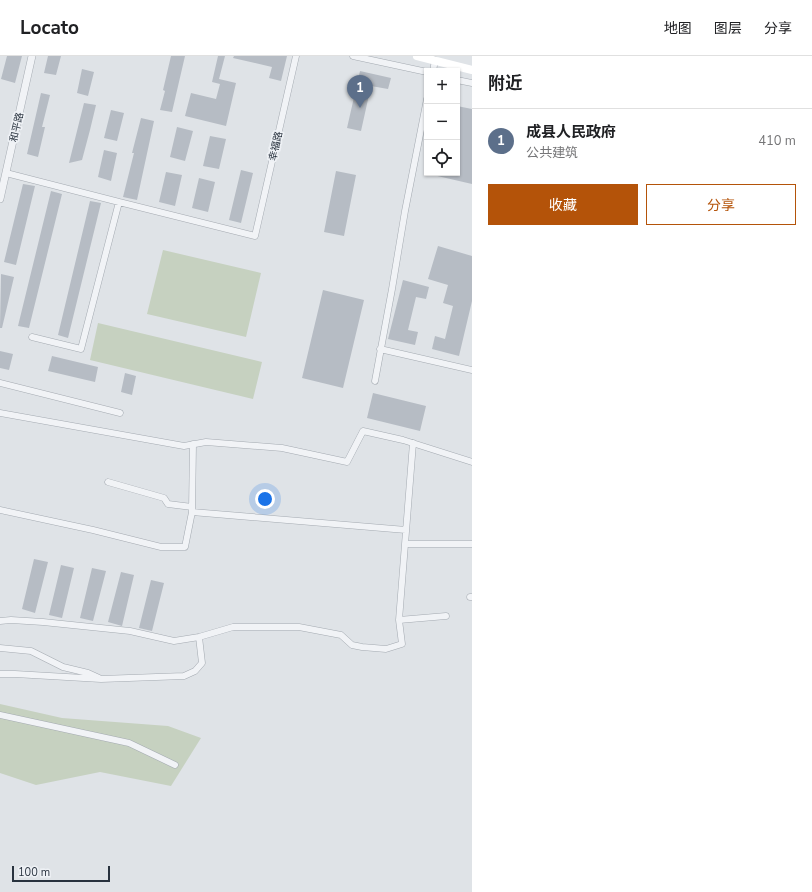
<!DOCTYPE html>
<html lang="zh">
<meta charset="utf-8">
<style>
:root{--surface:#fff;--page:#f6f6f6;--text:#202124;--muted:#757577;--line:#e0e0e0;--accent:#b45309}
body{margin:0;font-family:"Nunito Sans","Noto Sans SC",sans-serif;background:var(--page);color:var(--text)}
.controls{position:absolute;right:12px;top:12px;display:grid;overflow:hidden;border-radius:0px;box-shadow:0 1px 3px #0004}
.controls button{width:36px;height:36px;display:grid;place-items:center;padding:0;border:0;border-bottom:1px solid var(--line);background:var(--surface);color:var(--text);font:20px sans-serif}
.scale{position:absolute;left:12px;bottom:10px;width:98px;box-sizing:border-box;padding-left:4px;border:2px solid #28323e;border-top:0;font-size:11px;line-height:14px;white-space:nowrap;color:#28323e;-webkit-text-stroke:3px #eef1f5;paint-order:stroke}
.you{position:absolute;left:265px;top:443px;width:14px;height:14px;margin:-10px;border:3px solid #fff;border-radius:50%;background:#1a73e8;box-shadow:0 0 0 6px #1a73e833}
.badge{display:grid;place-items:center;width:26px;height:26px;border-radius:50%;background:var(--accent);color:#fff;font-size:13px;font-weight:700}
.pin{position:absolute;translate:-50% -33px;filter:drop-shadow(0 1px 2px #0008)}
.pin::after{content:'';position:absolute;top:21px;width:14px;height:12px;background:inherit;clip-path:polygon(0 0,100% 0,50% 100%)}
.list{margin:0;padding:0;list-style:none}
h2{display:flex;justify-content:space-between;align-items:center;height:52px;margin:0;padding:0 16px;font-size:17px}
h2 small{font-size:13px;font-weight:400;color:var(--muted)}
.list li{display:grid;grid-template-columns:26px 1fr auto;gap:12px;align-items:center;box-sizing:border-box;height:64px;padding:0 16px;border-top:1px solid var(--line)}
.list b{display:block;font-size:15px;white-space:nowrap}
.list p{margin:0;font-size:13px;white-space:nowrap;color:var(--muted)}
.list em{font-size:13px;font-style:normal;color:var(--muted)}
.actions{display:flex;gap:8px;padding:12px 16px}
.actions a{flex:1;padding:9px 0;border:1px solid var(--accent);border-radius:0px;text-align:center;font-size:14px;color:var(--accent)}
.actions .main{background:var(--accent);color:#fff}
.icon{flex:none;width:22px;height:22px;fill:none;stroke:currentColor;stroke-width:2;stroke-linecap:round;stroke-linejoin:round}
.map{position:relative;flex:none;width:472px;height:836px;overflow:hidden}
header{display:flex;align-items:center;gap:24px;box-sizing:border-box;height:56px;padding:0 20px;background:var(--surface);border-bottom:1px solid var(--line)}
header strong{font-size:19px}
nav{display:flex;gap:22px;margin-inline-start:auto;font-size:14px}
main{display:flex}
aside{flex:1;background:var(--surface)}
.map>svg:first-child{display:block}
.green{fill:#c6d1c0}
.building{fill:#b6bcc4}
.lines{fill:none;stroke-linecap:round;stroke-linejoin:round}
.minor-casing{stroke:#a4aab1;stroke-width:7}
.tertiary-casing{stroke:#a4aab1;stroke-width:8}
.minor{stroke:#f1f3f6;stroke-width:6}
.tertiary{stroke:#f1f3f6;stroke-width:7}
.secondary{stroke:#fff;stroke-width:8}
.labels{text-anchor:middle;stroke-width:3.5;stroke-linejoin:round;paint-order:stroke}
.street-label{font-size:10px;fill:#28323e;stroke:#eef1f5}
</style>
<header>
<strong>Locato</strong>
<nav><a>地图</a><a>图层</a><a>分享</a></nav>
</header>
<main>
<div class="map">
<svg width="472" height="836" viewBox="0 0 472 836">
<rect width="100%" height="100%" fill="#dfe3e7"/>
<!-- green -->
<path class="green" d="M163,194L261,217L246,281L147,258Z
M98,267L262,306L253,343L90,304Z
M0,648L62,662L168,670L201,682L171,730L100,716L36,729L0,717Z"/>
<!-- building -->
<path class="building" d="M7,0H22L15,27L1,23Z
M48,0H61L56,19L44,17Z
M171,0H185L172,56L160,54L165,35L163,34Z
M218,0H225L219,23L236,27L226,70L185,60L191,37L216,43L220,28L212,26Z
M234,0H287L281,25L269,22L272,11L233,2Z
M82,13L94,16L88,40L77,37Z
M360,15L391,22L388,33L371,30L361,75L347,72Z
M41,37L50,39L42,71H45L38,101L27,98Z
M84,47L96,49L90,74L82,104L69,107Z
M457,50L472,53V128L433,119V117H457Z
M111,54L124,57L117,85L104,82Z
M141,62L154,65L137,144L123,141L134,97H132Z
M177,71L193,75L185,105L170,101Z
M210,80L226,83L219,113L203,110Z
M104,94L117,97L111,125L98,121Z
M241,114L253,117L241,167L229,164Z
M336,115L356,119L344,180L324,176Z
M166,116L182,119L175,150L159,146Z
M199,122L215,126L208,156L192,152Z
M23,128L35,130L16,209L4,206Z
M51,135L62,138L29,272L18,270Z
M90,145L101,147L68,282L58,279Z
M438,190L472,200V245L459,300L432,293L435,280L445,283L453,250L443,247L448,229L428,223Z
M1,218L14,221L2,272H0Z
M403,224L429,231L426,243L416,241L408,274L418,276L415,289L388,283Z
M323,234L364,244L343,332L302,322Z
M0,295L13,298L9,314L0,312Z
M52,300L98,311L95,326L48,315Z
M125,317L136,320L132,339L121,336Z
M373,337L426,350L420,375L367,362Z
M34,503L48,506L35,557L22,553Z
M61,509L74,512L62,562L49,559Z
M92,512L106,515L93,565L80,562Z
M121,516L134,519L122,570L108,566Z
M151,524L164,527L152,575L139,572Z"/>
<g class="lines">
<!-- minor casing -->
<g class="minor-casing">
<path id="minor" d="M353,0L427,16
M433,15L435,4
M457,24L472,27
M6,117L119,146L81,293L32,281
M119,146L255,180L296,0
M380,293L472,314
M375,325L392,233L405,155L427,43
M0,327L120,357
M0,357L184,390L206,386L282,392L347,406L363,375L403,384L472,406
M108,426L164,442L168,448L192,451
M0,454L93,474L161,491H185L192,456L406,474
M192,455L193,388
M405,488H472
M470,541H472
M399,564L446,560
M0,565L11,564L43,566L130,575L174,585L199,581L233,571H299L341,579L352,589L362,591L386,593L402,588L399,564L413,387
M0,592L31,595L63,611L88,617L99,622
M0,618H15L101,623L184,620L195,615L202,607L199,581
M0,659L129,687L175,709"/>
</g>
<!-- tertiary casing -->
<g class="tertiary-casing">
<path id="tertiary" d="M0,143L32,0"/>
</g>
<!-- minor -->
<use href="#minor" class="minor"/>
<!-- tertiary -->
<use href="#tertiary" class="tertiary"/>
<!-- secondary -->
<path class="secondary" d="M417,0L472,14"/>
</g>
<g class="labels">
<!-- street labels -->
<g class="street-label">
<text transform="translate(16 71) rotate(-77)" y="4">和平路</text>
<text transform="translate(275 90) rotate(-77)" y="4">幸福路</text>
</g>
</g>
</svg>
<div class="controls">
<button>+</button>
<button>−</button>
<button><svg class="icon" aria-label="locate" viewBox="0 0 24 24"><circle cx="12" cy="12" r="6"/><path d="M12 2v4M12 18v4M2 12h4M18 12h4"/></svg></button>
</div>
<div class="scale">100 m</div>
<div class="you"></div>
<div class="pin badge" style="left:360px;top:52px;background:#5c6f8a">1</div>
</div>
<aside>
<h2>附近<small></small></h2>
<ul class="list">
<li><span class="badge" style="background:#5c6f8a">1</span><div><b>成县人民政府</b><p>公共建筑</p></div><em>410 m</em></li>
</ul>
<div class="actions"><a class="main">收藏</a><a>分享</a></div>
</aside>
</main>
